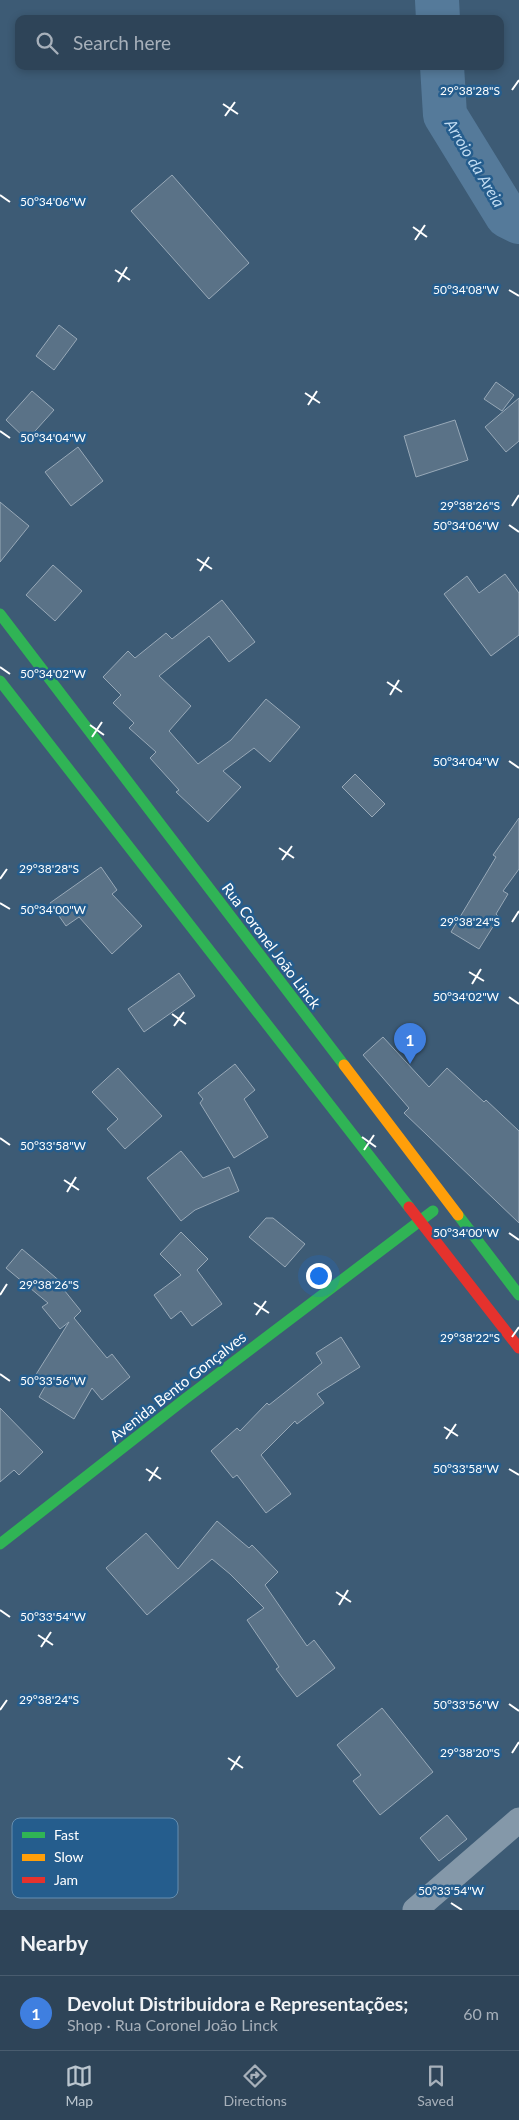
<!DOCTYPE html>
<meta charset="utf-8">
<style>
:root{--surface:#2e4458;--page:#364b5e;--text:#f1f3f6;--muted:#a7b0ba;--line:#495c6e;--accent:#bbc6cf}
body{margin:0;font-family:Lato,sans-serif;background:var(--page);color:var(--text)}
.you{position:absolute;left:318px;top:1275px;width:18px;height:18px;margin:-12px;border:4px solid #fff;border-radius:50%;background:#1a73e8;box-shadow:0 0 0 8px #1a73e833}
.badge{display:grid;place-items:center;width:32px;height:32px;border-radius:50%;background:var(--accent);color:#fff;font-size:16px;font-weight:700}
.pin{position:absolute;translate:-50% -41px;filter:drop-shadow(0 1px 2px #0008)}
.pin::after{content:'';position:absolute;top:26px;width:18px;height:15px;background:inherit;clip-path:polygon(0 0,100% 0,50% 100%)}
.list{margin:0;padding:0;list-style:none}
h2{display:flex;justify-content:space-between;align-items:center;height:65px;margin:0;padding:0 20px;font-size:21px}
h2 small{font-size:16px;font-weight:400;color:var(--muted)}
.list li{display:grid;grid-template-columns:32px 1fr auto;gap:15px;align-items:center;box-sizing:border-box;height:75px;padding:0 20px;border-top:1px solid var(--line)}
.list b{display:block;font-size:19px;white-space:nowrap}
.list p{margin:0;font-size:16px;white-space:nowrap;color:var(--muted)}
.list em{font-size:16px;font-style:normal;color:var(--muted)}
.icon{flex:none;width:28px;height:28px;fill:none;stroke:currentColor;stroke-width:2;stroke-linecap:round;stroke-linejoin:round}
.map{position:relative;flex:none;width:519px;height:1910px;overflow:hidden}
.search{position:absolute;background:var(--surface);box-shadow:0 2px 8px #0003;left:15px;right:15px;top:15px;height:55px;display:flex;align-items:center;gap:12px;box-sizing:border-box;padding:0 18px;border-radius:10px;color:var(--muted);font-size:19px}
.sheet{height:140px;background:var(--surface)}
nav{display:flex;justify-content:space-around;align-items:center;box-sizing:border-box;height:70px;border-top:1px solid var(--line);background:var(--surface);font-size:14px;color:var(--muted)}
nav a{display:grid;justify-items:center;gap:2px}
nav .on{color:var(--accent)}
.map>svg:first-child{display:block}
.lines{fill:none;stroke-linecap:round;stroke-linejoin:round}
.river{stroke:#557a9a;stroke-width:44}
.building{fill:#5a7287;stroke:#98a9b8}
.street{stroke:#8498a9;stroke-width:25}
.fast{stroke:#30b455;stroke-width:11}
.slow{stroke:#ff9f0a;stroke-width:11}
.jam{stroke:#e5322d;stroke-width:11}
.ticks{fill:none;stroke:#fff;stroke-width:2}
.labels{text-anchor:middle;stroke-width:5;stroke-linejoin:round;paint-order:stroke}
.street-label{font-size:15px;fill:#fff;stroke:#255d8d}
.water-label{font-size:16px;font-style:italic;fill:#c1dcf2;stroke:#255d8d}
.key{fill:#255d8d;stroke:#668eaf;stroke-width:1}
.key-label{font-size:14px;fill:#fff}
.ticks-label{font-size:12px;text-anchor:middle;fill:#fff;stroke:#255d8d;stroke-width:5;stroke-linejoin:round;paint-order:stroke}
</style>
<div class="map">
<svg width="519" height="1910" viewBox="0 0 519 1910">
<rect width="100%" height="100%" fill="#3d5b75"/>
<g class="lines">
<!-- river -->
<path class="river" d="M437,0L438,19
M442,66L445,115L507,216L519,222"/>
</g>
<!-- building -->
<path class="building" d="M172,175L249,263L209,299L131,211Z
M59,325L77,339L54,370L36,356Z
M496,382L514,395L502,411L484,399Z
M32,391L54,410L27,440L6,420Z
M519,398V441L506,452L485,427Z
M455,420L468,460L416,477L404,436Z
M78,447L103,481L71,506L45,472Z
M0,502L29,526L0,562Z
M53,565L82,591L55,621L26,595Z
M505,574L519,593V635L491,656L444,594L467,576L479,593Z
M222,600L255,642L229,662L209,636L159,676L191,706L169,731L198,764L231,740L266,699L300,727L270,762L254,748L223,771L241,787L208,822L176,792L179,790L150,758L156,752L129,728L134,723L113,703L121,695L103,677L128,651L135,658L166,633L172,639Z
M355,774L385,804L372,817L342,787Z
M519,818V869L503,891L508,894L496,914L499,917L479,949L451,932L496,857L493,855Z
M101,867L117,890L112,894L142,926L112,954L79,917L66,926L50,903Z
M179,973L195,996L144,1032L128,1009Z
M383,1037L429,1087L447,1068L484,1102L486,1100L519,1131V1223L404,1113L409,1108L363,1055Z
M235,1064L255,1090L244,1099L268,1137L234,1158L200,1103L203,1099L198,1093Z
M118,1068L162,1116L125,1149L107,1129L118,1119L92,1092Z
M181,1151L203,1178L229,1167L239,1191L195,1210L181,1221L147,1178Z
M266,1218H273L305,1244L285,1267L249,1237Z
M181,1232L208,1259L197,1270L222,1304L192,1326L181,1311L171,1319L154,1295L181,1275L160,1254Z
M22,1249L62,1283L60,1285L81,1311L74,1318L107,1358L112,1354L130,1377L102,1400L92,1388L74,1419L39,1397L47,1383L35,1376L69,1322L60,1329L42,1307L48,1303L6,1268Z
M341,1337L360,1367L317,1394L324,1403L297,1424L295,1421L261,1455L291,1494L266,1513L237,1475L233,1478L211,1451L237,1428L240,1431L267,1403L269,1405L322,1363L316,1353Z
M0,1408L43,1452L19,1475L14,1470L0,1482Z
M217,1521L249,1548L252,1545L278,1572L265,1585L307,1646L314,1640L335,1668L297,1697L276,1669L279,1667L247,1620L264,1608L230,1574L212,1559L147,1615L106,1568L146,1533L178,1569Z
M382,1708L433,1772L380,1815L353,1781L361,1775L337,1745Z
M447,1815L467,1839L439,1861L420,1838Z"/>
<g class="lines">
<!-- street -->
<path class="street" d="M415,1910L519,1820"/>
<!-- fast -->
<path class="fast" d="M0,614L344,1065
M0,681L409,1207
M458,1215L519,1295
M0,1544L185,1399L433,1211"/>
<!-- slow -->
<path class="slow" d="M344,1065L458,1215"/>
<!-- jam -->
<path class="jam" d="M409,1207L519,1348"/>
</g>
<!-- ticks -->
<path class="ticks" d="M512,90L519,80M223,104L238,114M225,116L235,102M0,195L10,202M413,227L427,237M415,240L425,225M115,270L130,280M118,282L127,267M509,290L519,296M305,393L320,403M308,405L317,391M0,431L10,438M512,506L519,495M509,525L519,532M197,559L212,569M200,571L209,557M0,667L10,674M387,682L402,692M390,695L399,680M90,725L104,735M92,737L102,722M509,761L519,768M279,848L294,858M282,860L292,846M0,879L7,869M0,903L10,909M512,922L519,911M469,972L484,981M472,984L481,969M509,997L519,1004M172,1014L186,1024M174,1026L184,1012M362,1137L376,1147M0,1138L10,1145M364,1150L374,1135M64,1180L79,1190M67,1192L76,1177M509,1233L519,1240M0,1295L7,1284M254,1303L269,1313M256,1315L266,1301M512,1337L519,1327M0,1374L10,1381M444,1427L458,1436M446,1439L456,1424M146,1469L161,1479M509,1469L519,1475M149,1481L158,1467M336,1592L351,1602M339,1605L348,1590M0,1610L10,1617M38,1635L53,1645M41,1647L51,1632M509,1704L519,1711M0,1710L7,1700M512,1753L519,1742M228,1758L243,1768M231,1770L240,1756M451,1903L462,1910"/>
<g class="labels">
<!-- street labels -->
<g class="street-label">
<text transform="translate(271 946) rotate(53)" y="5">Rua Coronel João Linck</text>
<text transform="translate(178 1387) rotate(-38)" y="5">Avenida Bento Gonçalves</text>
</g>
<!-- water labels -->
<g class="water-label">
<text transform="translate(475 163) rotate(59)" y="6">Arroio da Areia</text>
</g>
</g>
<!-- legend -->
<rect x="12" y="1818" width="166" height="80" rx="8" class="key"/>
<rect x="22" y="1832" width="23" height="6" fill="#30b455"/>
<rect x="22" y="1854" width="23" height="7" fill="#ff9f0a"/>
<rect x="22" y="1877" width="23" height="6" fill="#e5322d"/>
<g class="key-label">
<text x="54" y="1840">Fast</text>
<text x="54" y="1862">Slow</text>
<text x="54" y="1885">Jam</text>
</g>
<g class="ticks-label">
<text x="470" y="95">29°38'28"S</text>
<text x="53" y="206">50°34'06"W</text>
<text x="466" y="294">50°34'08"W</text>
<text x="53" y="442">50°34'04"W</text>
<text x="470" y="510">29°38'26"S</text>
<text x="466" y="530">50°34'06"W</text>
<text x="53" y="678">50°34'02"W</text>
<text x="466" y="766">50°34'04"W</text>
<text x="49" y="873">29°38'28"S</text>
<text x="53" y="914">50°34'00"W</text>
<text x="470" y="926">29°38'24"S</text>
<text x="466" y="1001">50°34'02"W</text>
<text x="53" y="1150">50°33'58"W</text>
<text x="466" y="1237">50°34'00"W</text>
<text x="49" y="1289">29°38'26"S</text>
<text x="470" y="1342">29°38'22"S</text>
<text x="53" y="1385">50°33'56"W</text>
<text x="466" y="1473">50°33'58"W</text>
<text x="53" y="1621">50°33'54"W</text>
<text x="49" y="1704">29°38'24"S</text>
<text x="466" y="1709">50°33'56"W</text>
<text x="470" y="1757">29°38'20"S</text>
<text x="451" y="1895">50°33'54"W</text>
</g>
</svg>
<div class="you"></div>
<div class="pin badge" style="left:410px;top:1064px;background:#3f7fe0">1</div>
<div class="search"><svg class="icon" aria-label="search" viewBox="0 0 24 24"><circle cx="10" cy="10" r="6"/><path d="M15 15l6 6"/></svg>Search here</div>
</div>
<section class="sheet">
<h2>Nearby<small></small></h2>
<ul class="list">
<li><span class="badge" style="background:#3f7fe0">1</span><div><b>Devolut Distribuidora e Representações;</b><p>Shop · Rua Coronel João Linck</p></div><em>60 m</em></li>
</ul>
</section>
<nav>
<a class="on"><svg class="icon" aria-label="map" viewBox="0 0 24 24"><path d="M3 6l6-2 6 2 6-2v14l-6 2-6-2-6 2zM9 4v14M15 6v14"/></svg>Map</a>
<a><svg class="icon" aria-label="directions" viewBox="0 0 24 24"><path d="M12 3l9 9-9 9-9-9zM9 14v-3h6M13 9l2 2-2 2"/></svg>Directions</a>
<a><svg class="icon" aria-label="saved" viewBox="0 0 24 24"><path d="M7 4h10v16l-5-4-5 4z"/></svg>Saved</a>
</nav>
